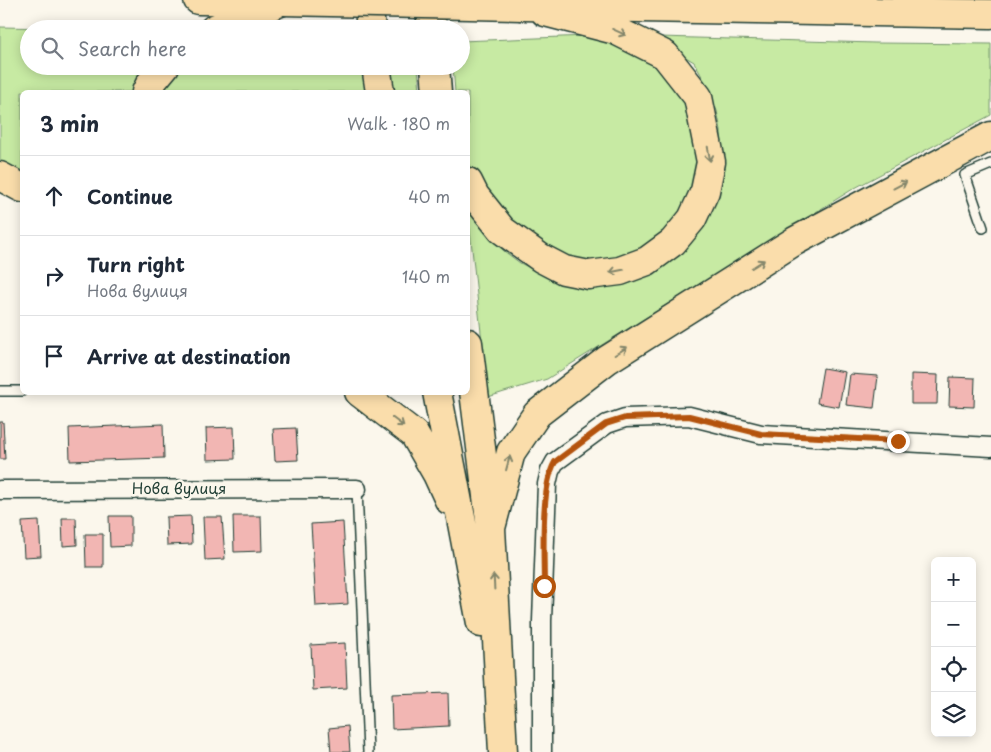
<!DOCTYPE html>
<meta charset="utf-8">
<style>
:root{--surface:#fff;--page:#f2f2f3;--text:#1f2937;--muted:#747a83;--line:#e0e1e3}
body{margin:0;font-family:"Playpen Sans",sans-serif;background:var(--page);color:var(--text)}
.controls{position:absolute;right:15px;bottom:15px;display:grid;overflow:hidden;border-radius:8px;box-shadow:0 2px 12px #0003}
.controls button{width:45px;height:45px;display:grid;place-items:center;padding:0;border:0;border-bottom:1px solid var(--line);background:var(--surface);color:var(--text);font:25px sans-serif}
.stop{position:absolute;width:15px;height:15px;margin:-11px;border:4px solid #b45309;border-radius:50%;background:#fff}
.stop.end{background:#b45309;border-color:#fff;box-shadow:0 1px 5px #0008}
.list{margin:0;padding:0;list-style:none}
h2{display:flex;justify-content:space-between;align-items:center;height:65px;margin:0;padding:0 20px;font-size:21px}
h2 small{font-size:16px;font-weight:400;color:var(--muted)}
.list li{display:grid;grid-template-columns:32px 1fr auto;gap:15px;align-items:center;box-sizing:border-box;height:80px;padding:0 20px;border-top:1px solid var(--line)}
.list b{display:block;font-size:19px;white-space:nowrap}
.list p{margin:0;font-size:16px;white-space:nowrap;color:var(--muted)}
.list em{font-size:16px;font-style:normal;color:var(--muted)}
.icon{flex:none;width:28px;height:28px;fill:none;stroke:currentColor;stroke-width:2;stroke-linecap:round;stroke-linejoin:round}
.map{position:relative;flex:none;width:991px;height:752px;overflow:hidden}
.search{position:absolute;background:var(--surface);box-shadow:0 2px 12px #0003;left:20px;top:20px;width:450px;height:55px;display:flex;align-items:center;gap:12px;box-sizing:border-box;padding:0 18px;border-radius:28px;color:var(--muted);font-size:19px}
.panel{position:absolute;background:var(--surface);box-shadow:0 2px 12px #0003;left:20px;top:90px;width:450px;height:305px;border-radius:8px}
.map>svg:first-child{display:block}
.green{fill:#c7eaa3;stroke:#73946c}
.building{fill:#f2b6b3;stroke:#1f3d34}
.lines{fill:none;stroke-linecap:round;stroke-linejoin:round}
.lane-casing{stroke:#1f3d34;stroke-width:12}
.street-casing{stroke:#1f3d34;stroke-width:21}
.primary-casing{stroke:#1f3d34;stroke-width:31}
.highway-casing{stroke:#1f3d34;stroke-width:31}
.lane{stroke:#fbf7ec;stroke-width:9}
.street{stroke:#fbf7ec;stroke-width:18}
.primary{stroke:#faddab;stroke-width:28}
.highway{stroke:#faddab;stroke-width:28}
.highway-bridge-casing{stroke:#1f3d34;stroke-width:31;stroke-linecap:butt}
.highway-bridge{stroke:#faddab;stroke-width:28}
.oneway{stroke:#82856a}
.route{stroke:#b45309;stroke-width:6}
.labels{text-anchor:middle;stroke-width:5;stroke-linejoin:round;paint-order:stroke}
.street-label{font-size:15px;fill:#1f3d34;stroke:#fbf7ec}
</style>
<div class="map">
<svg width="991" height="752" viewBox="0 0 991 752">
<rect width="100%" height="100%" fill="#fbf7ec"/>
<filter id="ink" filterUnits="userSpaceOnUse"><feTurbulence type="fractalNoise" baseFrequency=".02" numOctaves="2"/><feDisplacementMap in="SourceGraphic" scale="10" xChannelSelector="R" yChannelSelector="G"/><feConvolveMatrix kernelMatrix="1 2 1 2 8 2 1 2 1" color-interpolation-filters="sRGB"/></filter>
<g filter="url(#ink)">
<!-- green -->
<path class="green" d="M0,27L110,29H29V66H148L134,92H22V175L0,162Z
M587,36L615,42L657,62L688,103L701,160L683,217L645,251L603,261L579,260L556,254L511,224L475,180L468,162V92H455L453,66H461V41Z
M660,37L875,43L991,44V115L853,189L547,379L488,397L468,212L475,215L486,234L504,251L520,263L551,278L614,284L634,281L662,265L721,155V130L717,111L705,82L694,62L662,43Z
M182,66H362L366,92H161Z
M387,66H418L420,92H391Z"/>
<!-- building -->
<path class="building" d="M823,368L845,372L839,407L817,403Z
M850,374L878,376L874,408L846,405Z
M911,374L938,375L937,404H911Z
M950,377L975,378L974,407L949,406Z
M0,422H3L5,459H0Z
M163,424L164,458L70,461L69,428Z
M234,427L235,459L207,460L206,428Z
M296,428L298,460L275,461L273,429Z
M109,516H131V546L110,547Z
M191,516L192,544L167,545L166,517Z
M233,516H261L262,551L234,552Z
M203,517H222L225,559L205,560Z
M62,518H76L77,545L63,546Z
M39,521L41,556L24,557L22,522Z
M343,522L348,604L316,606L311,524Z
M85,534H103V567H86Z
M345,643L347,688L313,690L311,645Z
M448,693L449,726L392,729L391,695Z
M348,726L350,752H331L329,728Z"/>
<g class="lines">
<!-- lane casing -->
<g class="lane-casing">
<path id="lane" d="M983,228L965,175L991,164
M0,391H22
M357,489L368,752"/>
</g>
<!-- street casing -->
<g class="street-casing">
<path id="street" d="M0,490L357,489
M542,752V621L547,484L550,471L555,462L607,424L625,418L689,416L761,434L991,447"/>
</g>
<!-- primary casing -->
<g class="primary-casing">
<path id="primary" d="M198,0L283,1
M429,0L432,29
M435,66L437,92
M0,176L22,188
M468,182L475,196L502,230L541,258L564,270L589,275L620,271L647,261L673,242L692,219L705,191L711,162L698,97L665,55L615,30L545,12
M468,343L491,528L503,752
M359,392L414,434L437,474L449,500
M437,392L481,623
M491,528L511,452L537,414L607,360L795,241L991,136"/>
</g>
<!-- highway casing -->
<g class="highway-casing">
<path id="highway" d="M368,0L371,29
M522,6L991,14
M214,29L283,1
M376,66L380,92
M146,92L150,84L165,66"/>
</g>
<!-- lane -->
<use href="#lane" class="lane"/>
<!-- street -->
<use href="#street" class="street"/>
<!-- primary -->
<use href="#primary" class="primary"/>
<!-- highway -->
<use href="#highway" class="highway"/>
<!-- highway-bridge casing -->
<g class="highway-bridge-casing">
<path id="highway-bridge" d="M283,1L522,6"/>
</g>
<!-- highway-bridge -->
<use href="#highway-bridge" class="highway-bridge"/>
</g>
<!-- one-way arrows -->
<defs><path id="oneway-shaft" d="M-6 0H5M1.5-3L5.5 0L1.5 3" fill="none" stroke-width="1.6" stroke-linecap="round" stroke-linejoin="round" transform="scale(1.25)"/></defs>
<g class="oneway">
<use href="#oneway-shaft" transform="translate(619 32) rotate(24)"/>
<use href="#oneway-shaft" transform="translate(709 154) rotate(80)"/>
<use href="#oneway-shaft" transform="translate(900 185) rotate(-28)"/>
<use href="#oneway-shaft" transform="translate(758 264) rotate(-32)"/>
<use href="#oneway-shaft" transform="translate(617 271) rotate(169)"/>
<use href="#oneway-shaft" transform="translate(621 351) rotate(-32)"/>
<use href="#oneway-shaft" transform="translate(398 422) rotate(37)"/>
<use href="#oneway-shaft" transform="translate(508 463) rotate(-75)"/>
<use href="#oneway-shaft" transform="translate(494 582) rotate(-93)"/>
</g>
</g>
<g class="lines" filter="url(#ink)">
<!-- route -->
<path class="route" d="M544,586C544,556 540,488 555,462L606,424L625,418L689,416L761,434L898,441"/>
</g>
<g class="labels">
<!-- street labels -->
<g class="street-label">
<text x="179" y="494">Нова вулиця</text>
</g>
</g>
</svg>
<div class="controls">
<button>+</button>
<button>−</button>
<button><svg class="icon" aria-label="locate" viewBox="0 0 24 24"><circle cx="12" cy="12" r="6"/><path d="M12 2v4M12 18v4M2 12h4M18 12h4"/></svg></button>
<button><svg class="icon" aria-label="layers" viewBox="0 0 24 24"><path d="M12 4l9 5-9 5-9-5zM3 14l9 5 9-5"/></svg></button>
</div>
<div class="stop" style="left:544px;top:586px"></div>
<div class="stop end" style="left:898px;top:441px"></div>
<div class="search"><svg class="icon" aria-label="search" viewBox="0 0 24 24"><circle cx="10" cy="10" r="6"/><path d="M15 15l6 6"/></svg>Search here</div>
<section class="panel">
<h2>3 min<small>Walk · 180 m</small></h2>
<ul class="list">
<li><svg class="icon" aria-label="ahead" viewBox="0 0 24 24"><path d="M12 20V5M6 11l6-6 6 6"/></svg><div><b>Continue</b></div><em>40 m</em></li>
<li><svg class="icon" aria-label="right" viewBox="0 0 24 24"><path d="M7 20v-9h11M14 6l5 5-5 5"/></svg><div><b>Turn right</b><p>Нова вулиця</p></div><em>140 m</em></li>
<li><svg class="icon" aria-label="arrive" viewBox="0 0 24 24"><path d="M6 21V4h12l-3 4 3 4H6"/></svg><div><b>Arrive at destination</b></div></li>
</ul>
</section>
</div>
